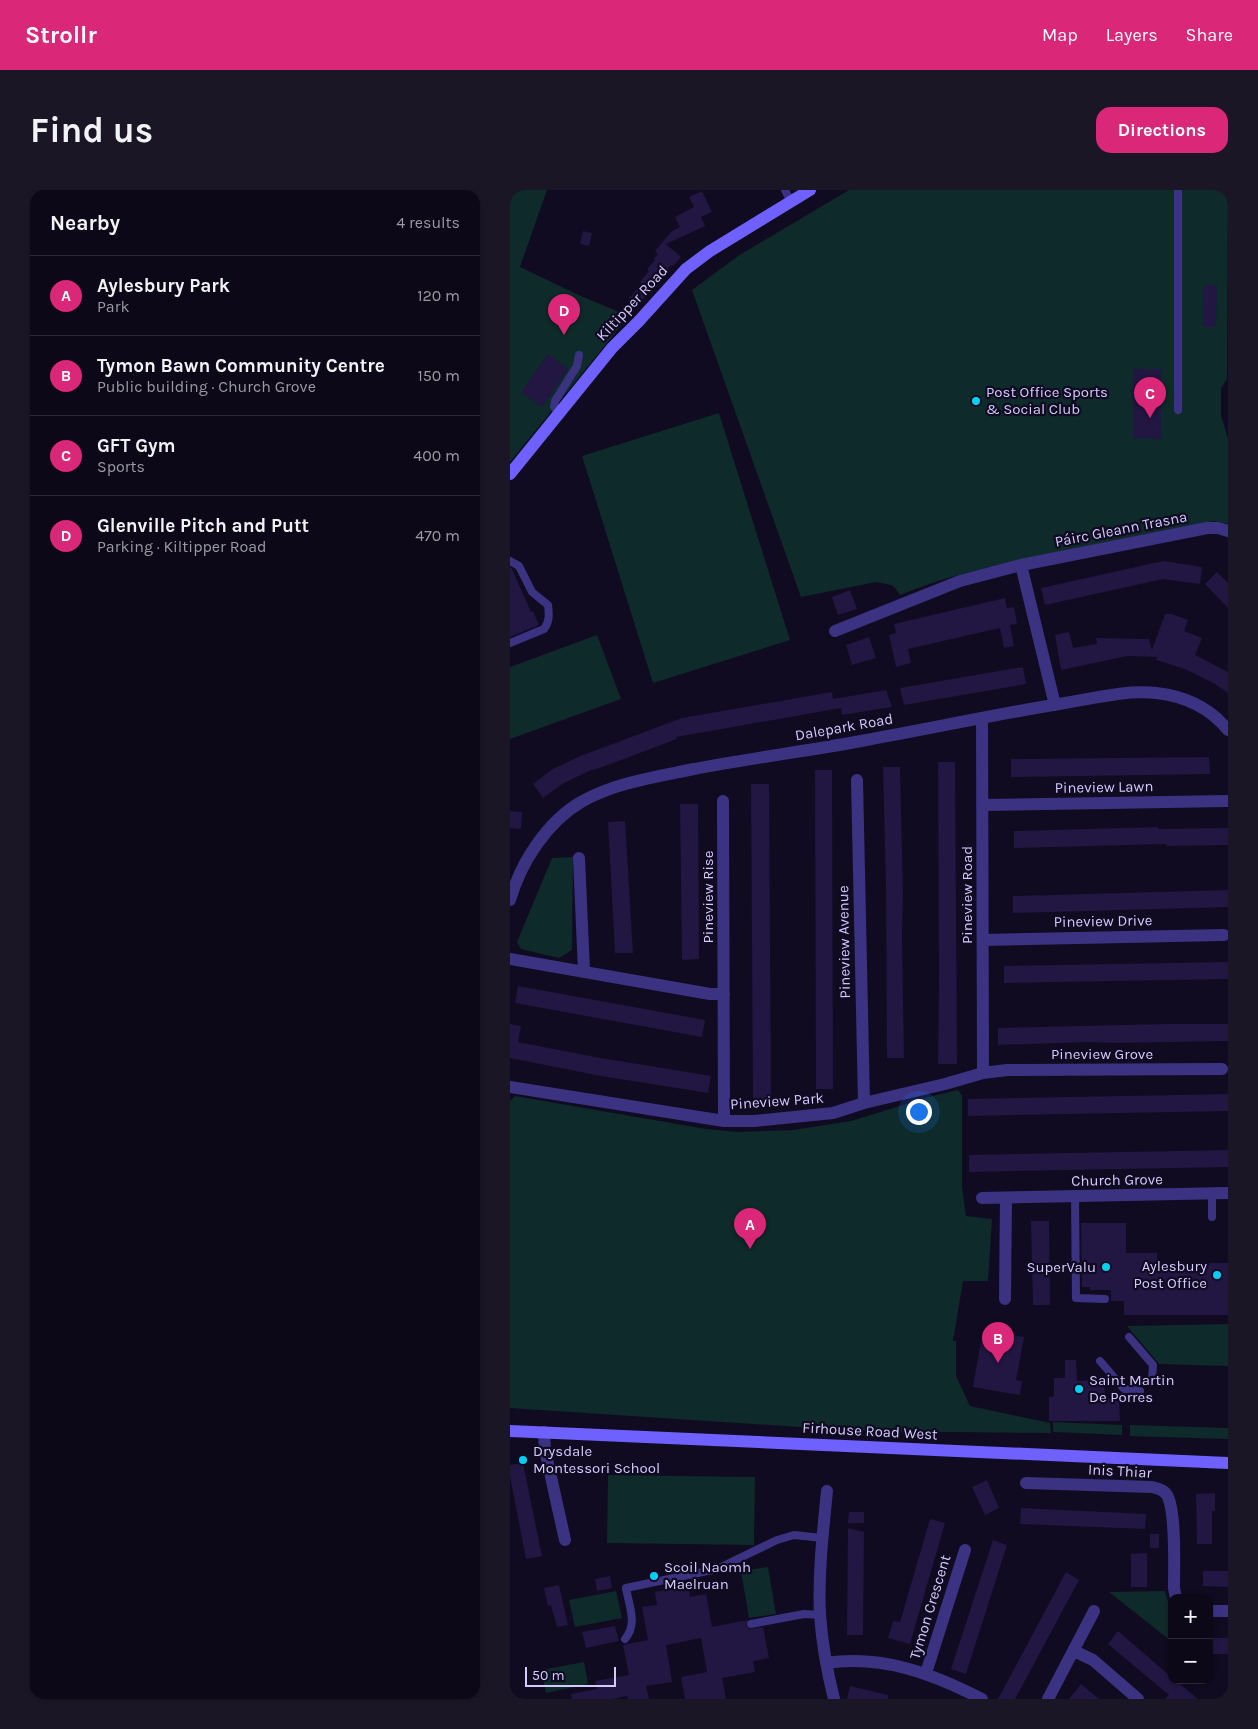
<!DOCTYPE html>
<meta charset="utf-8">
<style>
:root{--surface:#0c0818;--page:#1a1625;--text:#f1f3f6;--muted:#9a9aa2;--line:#2c2937;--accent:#db2777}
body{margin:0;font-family:Karla,sans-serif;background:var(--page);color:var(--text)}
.controls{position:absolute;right:15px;bottom:15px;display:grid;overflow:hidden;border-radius:10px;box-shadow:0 1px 4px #0004}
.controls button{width:45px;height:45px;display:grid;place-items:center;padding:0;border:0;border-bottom:1px solid var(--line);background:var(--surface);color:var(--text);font:25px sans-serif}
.scale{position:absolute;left:15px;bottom:12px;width:91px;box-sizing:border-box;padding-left:5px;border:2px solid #d3caff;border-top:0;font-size:14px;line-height:18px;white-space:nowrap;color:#d3caff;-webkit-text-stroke:4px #100b20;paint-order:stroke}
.you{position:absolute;left:408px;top:921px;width:18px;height:18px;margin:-12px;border:4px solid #fff;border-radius:50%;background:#1a73e8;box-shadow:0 0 0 8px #1a73e833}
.badge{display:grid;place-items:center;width:32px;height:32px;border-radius:50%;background:var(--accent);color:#fff;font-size:16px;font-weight:700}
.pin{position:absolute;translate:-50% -41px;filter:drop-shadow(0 1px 2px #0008)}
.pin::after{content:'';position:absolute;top:26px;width:18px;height:15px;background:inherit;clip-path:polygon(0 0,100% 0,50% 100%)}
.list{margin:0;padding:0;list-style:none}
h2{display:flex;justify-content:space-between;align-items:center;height:65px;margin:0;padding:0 20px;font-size:21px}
h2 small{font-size:16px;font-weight:400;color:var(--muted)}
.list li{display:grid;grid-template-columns:32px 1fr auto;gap:15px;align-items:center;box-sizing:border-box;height:80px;padding:0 20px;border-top:1px solid var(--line)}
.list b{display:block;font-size:19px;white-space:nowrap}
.list p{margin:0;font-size:16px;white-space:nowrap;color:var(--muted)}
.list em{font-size:16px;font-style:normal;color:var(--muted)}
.map{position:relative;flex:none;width:718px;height:1509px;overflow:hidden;border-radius:15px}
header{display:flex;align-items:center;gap:30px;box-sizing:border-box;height:70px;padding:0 25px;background:var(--accent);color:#fff}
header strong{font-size:24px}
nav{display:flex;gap:28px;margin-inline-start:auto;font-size:18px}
.intro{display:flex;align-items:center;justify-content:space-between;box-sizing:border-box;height:120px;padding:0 30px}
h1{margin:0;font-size:35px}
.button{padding:12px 22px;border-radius:15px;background:var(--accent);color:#fff;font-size:18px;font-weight:700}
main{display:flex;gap:30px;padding:0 30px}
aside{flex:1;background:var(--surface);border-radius:15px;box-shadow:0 1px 4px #0004}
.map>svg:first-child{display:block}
.green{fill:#0e2a2a}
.building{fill:#221642}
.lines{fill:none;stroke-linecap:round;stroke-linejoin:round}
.lane{stroke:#3b3382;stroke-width:8}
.street{stroke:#3b3382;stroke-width:12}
.secondary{stroke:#6e61ff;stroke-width:12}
.poi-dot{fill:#00cff5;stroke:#100b20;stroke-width:2}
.labels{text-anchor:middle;stroke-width:4.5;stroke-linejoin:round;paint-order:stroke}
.street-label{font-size:15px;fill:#d3caff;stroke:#100b20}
.poi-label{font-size:15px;fill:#d3caff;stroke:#100b20;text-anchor:start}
</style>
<header>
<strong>Strollr</strong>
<nav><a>Map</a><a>Layers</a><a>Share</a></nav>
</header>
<div class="intro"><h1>Find us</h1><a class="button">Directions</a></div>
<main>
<aside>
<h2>Nearby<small>4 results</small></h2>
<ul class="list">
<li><span class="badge">A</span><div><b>Aylesbury Park</b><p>Park</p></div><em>120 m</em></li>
<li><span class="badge">B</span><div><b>Tymon Bawn Community Centre</b><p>Public building · Church Grove</p></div><em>150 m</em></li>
<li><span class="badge">C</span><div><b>GFT Gym</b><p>Sports</p></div><em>400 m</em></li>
<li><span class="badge">D</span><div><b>Glenville Pitch and Putt</b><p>Parking · Kiltipper Road</p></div><em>470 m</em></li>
</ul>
</aside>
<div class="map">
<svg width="718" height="1509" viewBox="0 0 718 1509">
<rect width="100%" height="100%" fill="#100b20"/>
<!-- green -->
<path class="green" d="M0,0H37L10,77L73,107L119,126L0,272Z
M339,0H718L717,189L711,198V225L718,249V334L704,331C646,342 589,353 532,365C484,376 435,386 390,405L385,398L381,395L366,392L291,407L182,100L228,66Z
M209,223L280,450L143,493L72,266Z
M87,445L111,509L0,549V477Z
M63,667L62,760L49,768L11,759L7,752L42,668Z
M448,900L452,906V997L456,1026L482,1029L478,1091H453L443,1151H446V1186L460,1216L540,1233L541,1243L349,1241L0,1218V911L5,906L196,939L229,942L283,940L341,931L419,907Z
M718,1134V1176L649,1174L617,1136Z
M543,1232L612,1235V1245L543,1242Z
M620,1235L718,1238V1249L620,1246Z
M98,1285L245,1287L244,1355L97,1353Z
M258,1377L266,1424L239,1428L231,1381Z
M106,1401L112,1428L65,1437L59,1410Z
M655,1401L659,1416L662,1419L661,1451L599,1402Z
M74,1472L78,1494L36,1503L31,1480Z"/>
<!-- building -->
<path class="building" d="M192,1L202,22L191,27L195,36L156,54L171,67L163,76L161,75L128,116L119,108L132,94L130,92L139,81L137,79L145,70L144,68L148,64L145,61L161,42L170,37L165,27L184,17L179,7Z
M73,41L82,43L79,56L70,54Z
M694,95H707L706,137L693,136Z
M38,164L58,179L32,217L11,202Z
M623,179H651V249L623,248Z
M653,371L692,377L690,394L653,389L535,415L531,398Z
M0,377L2,379L21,422L23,421L29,435L0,447Z
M707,382L718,393V418L695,394Z
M340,400L347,419L328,425L322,407Z
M495,408L497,418L504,417L507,434L500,435L504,456L494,458L490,438L398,459L401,473L386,477L379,445L386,443L384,434Z
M655,424H662L678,430L674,441L692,448L685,465L718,482V503L705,494L675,479L646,470L647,467L617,466L551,480L545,445L559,442L563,458L587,454L586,448L639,449L642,460Z
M359,447L366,468L342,475L336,455Z
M513,477L516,494L394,515L390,498Z
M376,500L382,517L332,525L331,518L166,547L167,549L95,576L83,580V579L54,593L33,608L23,594L43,579L68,567L172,528L322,502L323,509Z
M699,567L700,584L501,587V569Z
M428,572H445L447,874H428L429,793Z
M373,577H390L393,705L392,745L394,868H377L376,695Z
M305,580H322L323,899H306Z
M241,594H259L261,912H243Z
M170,614H188L189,769L172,770Z
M0,621L12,622L11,639L0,638Z
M115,631L123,763H105L98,632Z
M648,637V639L718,638V655L656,656V654L504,658V641Z
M718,700V717L503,723V706Z
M718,772V789L494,793V776Z
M8,796L195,830L192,847L5,813Z
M0,834L11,836L8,852L85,867L201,886L198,903L91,886L0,868Z
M658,834H718V851L606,853L578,852L488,855V838Z
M718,904V921L458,926V909Z
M718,960V977L459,982V965Z
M521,1031H539L540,1115H523Z
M571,1033H616V1063H647V1073H718V1125H614V1111H601V1100H580V1097H572Z
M473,1140L514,1147L506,1190L512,1191L510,1205L463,1197Z
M555,1170H566L567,1191L594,1190L595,1209H609L610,1231H539V1207H544V1188H555Z
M13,1273L32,1366L16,1369L0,1286V1275Z
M477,1290L489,1318L475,1325L462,1297Z
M705,1303V1321H702V1354H687L686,1304Z
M511,1318L636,1324L635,1339L510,1334Z
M339,1322H354V1333H338Z
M420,1329L435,1333L400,1454L378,1448L383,1431L390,1432Z
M338,1338L354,1342L353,1445H337Z
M640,1344H649V1358H640Z
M483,1350L497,1355L456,1484L441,1479Z
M637,1363V1397H621V1364Z
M693,1381H718V1397L693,1396Z
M556,1382L569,1390L505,1509H488Z
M100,1386L102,1398L87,1401L85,1389Z
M49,1395L58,1435L47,1437L41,1415L38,1416L34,1398Z
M178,1396L180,1407L196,1404L202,1437L237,1430L236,1436L239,1439L253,1437L259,1468L243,1471L245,1482L212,1488L216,1509H175L171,1487L197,1482L191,1448L156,1455L162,1492L136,1496L139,1509H118L117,1506L103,1509H62L61,1504L87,1499L85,1491L119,1485L113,1455L138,1450L132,1417L147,1415L145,1402Z
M105,1436L109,1451L76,1458L72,1442Z
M608,1441L659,1485L662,1490H665L688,1509H655L659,1505L598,1454Z
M699,1448H718V1464H699Z
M571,1494L589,1509H559Z
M340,1496L378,1505V1509H337Z"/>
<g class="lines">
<!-- lane -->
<path class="lane" d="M275,0L281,12
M668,220V0
M49,223L44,217L45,211L67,176L69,165
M0,371L9,376L22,402L38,415C39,424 40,431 34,439L0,453
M702,1004V1027
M565,1007L566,1108L595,1109
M619,1147L643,1175L642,1190
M590,1171L614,1199L630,1201
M241,1434L294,1424L310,1425
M115,1449C128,1434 119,1416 116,1398L207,1379L267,1350L284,1345L312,1348"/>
<!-- street -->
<path class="street" d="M511,375L545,515
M325,441L450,391L511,375L697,338H708L718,341
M472,528L473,883
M347,590L354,913
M213,611L214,931
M472,615L717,611
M69,668L74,781
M0,710C11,672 37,632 71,612C103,594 139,588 174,581C233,569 292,562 351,551C419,539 487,524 555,513C585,508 616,500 646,503C674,506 700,518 718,540
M473,750L714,745
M0,769L200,804H214
M0,897L214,931H244L323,923L354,913L435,894L473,883L497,880L712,879
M472,1008L718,1003
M495,1109L496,1008
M34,1242L35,1260L55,1350
M516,1293L642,1297C649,1299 655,1300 658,1307C666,1324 664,1377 664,1398L666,1408
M317,1301C313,1342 308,1383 310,1425C312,1453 317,1481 324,1509
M699,1421H718
M564,1461L583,1470L628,1509
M316,1473C373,1465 421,1483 472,1509
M416,1483L455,1360
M538,1509L584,1421"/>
<!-- secondary -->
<path class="secondary" d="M0,284L102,158L129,131L176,79L200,61L300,0
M0,1241L718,1273"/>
</g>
<!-- markers -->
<g class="poi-dot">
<circle cx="466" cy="211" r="5"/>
<circle cx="596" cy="1077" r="5"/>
<circle cx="707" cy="1085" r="5"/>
<circle cx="569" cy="1199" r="5"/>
<circle cx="13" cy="1270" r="5"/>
<circle cx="144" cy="1386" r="5"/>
</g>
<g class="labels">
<!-- street labels -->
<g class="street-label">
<text transform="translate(122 113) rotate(-47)" y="5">Kiltipper Road</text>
<text transform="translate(611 339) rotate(-11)" y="5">Páirc Gleann Trasna</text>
<text transform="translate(334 537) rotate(-10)" y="5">Dalepark Road</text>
<text transform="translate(594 597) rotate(-1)" y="5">Pineview Lawn</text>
<text transform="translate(457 705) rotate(-90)" y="5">Pineview Road</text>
<text transform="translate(198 707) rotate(-90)" y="5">Pineview Rise</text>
<text transform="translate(593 731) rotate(-1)" y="5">Pineview Drive</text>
<text transform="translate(334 752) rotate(-91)" y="5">Pineview Avenue</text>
<text x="592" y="869">Pineview Grove</text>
<text transform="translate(267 911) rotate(-4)" y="5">Pineview Park</text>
<text transform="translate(607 990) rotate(-1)" y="5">Church Grove</text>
<text transform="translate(360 1241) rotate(3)" y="5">Firhouse Road West</text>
<text transform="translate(610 1281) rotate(3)" y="5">Inis Thiar</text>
<text transform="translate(420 1417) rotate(-73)" y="5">Tymon Crescent</text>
</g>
<!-- poi labels -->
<g class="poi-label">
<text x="476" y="207">Post Office Sports<tspan x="476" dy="17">&amp; Social Club</tspan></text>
<text x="697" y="1081" text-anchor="end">Aylesbury<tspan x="697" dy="17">Post Office</tspan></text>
<text x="586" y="1082" text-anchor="end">SuperValu</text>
<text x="579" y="1195">Saint Martin<tspan x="579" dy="17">De Porres</tspan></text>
<text x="23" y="1266">Drysdale<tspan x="23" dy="17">Montessori School</tspan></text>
<text x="154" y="1382">Scoil Naomh<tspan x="154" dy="17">Maelruan</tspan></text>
</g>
</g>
</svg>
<div class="controls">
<button>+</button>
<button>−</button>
</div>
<div class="scale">50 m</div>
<div class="you"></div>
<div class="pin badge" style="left:240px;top:1059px">A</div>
<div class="pin badge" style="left:488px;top:1173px">B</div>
<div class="pin badge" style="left:640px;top:228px">C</div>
<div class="pin badge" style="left:54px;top:145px">D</div>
</div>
</main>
